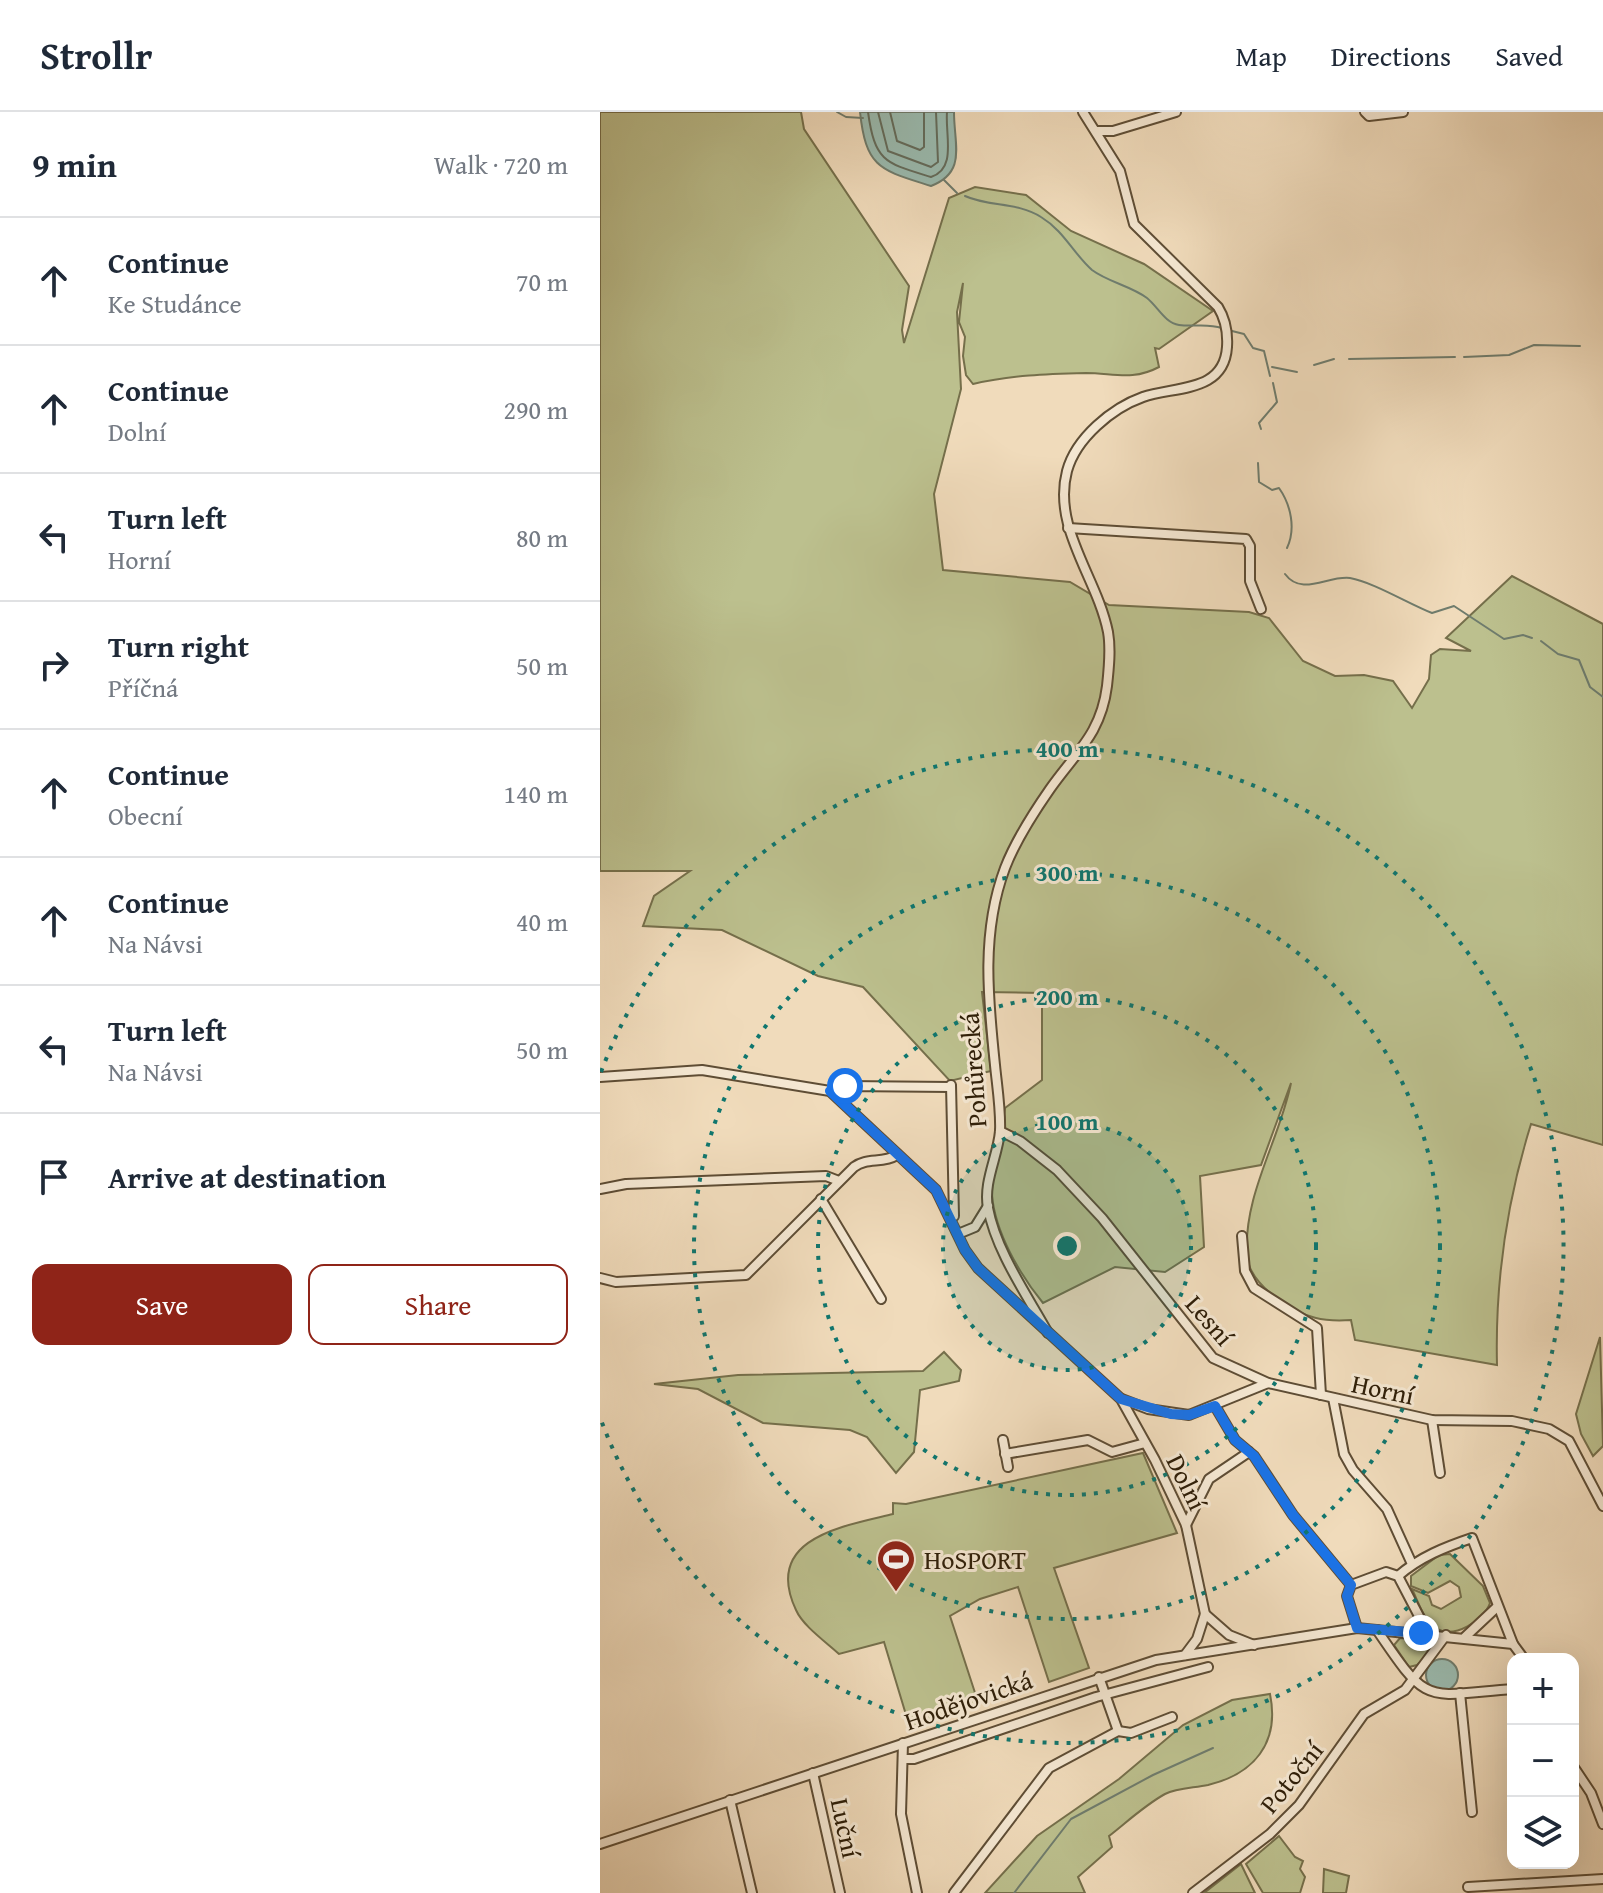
<!DOCTYPE html>
<meta charset="utf-8">
<style>
:root{--surface:#fff;--page:#f2f2f3;--text:#1f2937;--muted:#747a83;--line:#e0e1e3;--accent:#8f2418}
body{margin:0;font-family:"Gentium Book Plus",serif;background:var(--page);color:var(--text)}
.controls{position:absolute;right:24px;bottom:24px;display:grid;overflow:hidden;border-radius:16px;box-shadow:0 8px 32px #0002}
.controls button{width:72px;height:72px;display:grid;place-items:center;padding:0;border:0;border-bottom:2px solid var(--line);background:var(--surface);color:var(--text);font:40px sans-serif}
.stop{position:absolute;width:24px;height:24px;margin:-18px;border:6px solid #1a73e8;border-radius:50%;background:#fff}
.stop.end{background:#1a73e8;border-color:#fff;box-shadow:0 2px 8px #0008}
.list{margin:0;padding:0;list-style:none}
h2{display:flex;justify-content:space-between;align-items:center;height:104px;margin:0;padding:0 32px;font-size:34px}
h2 small{font-size:26px;font-weight:400;color:var(--muted)}
.list li{display:grid;grid-template-columns:52px 1fr auto;gap:24px;align-items:center;box-sizing:border-box;height:128px;padding:0 32px;border-top:2px solid var(--line)}
.list b{display:block;font-size:30px;white-space:nowrap}
.list p{margin:0;font-size:26px;white-space:nowrap;color:var(--muted)}
.list em{font-size:26px;font-style:normal;color:var(--muted)}
.actions{display:flex;gap:16px;padding:24px 32px}
.actions a{flex:1;padding:18px 0;border:2px solid var(--accent);border-radius:16px;text-align:center;font-size:28px;color:var(--accent)}
.actions .main{background:var(--accent);color:#fff}
.icon{flex:none;width:44px;height:44px;fill:none;stroke:currentColor;stroke-width:2;stroke-linecap:round;stroke-linejoin:round}
.map{position:relative;flex:none;width:1003px;height:1781px;overflow:hidden}
header{display:flex;align-items:center;gap:48px;box-sizing:border-box;height:112px;padding:0 40px;background:var(--surface);border-bottom:2px solid var(--line)}
header strong{font-size:38px}
nav{display:flex;gap:44px;margin-inline-start:auto;font-size:28px}
main{display:flex}
aside{flex:1;background:var(--surface)}
.map>svg:first-child{display:block}
.green{fill:#bcc08e;stroke:#756f4b;stroke-width:2}
.water{fill:#9abbb0;stroke:#6f7c6d;stroke-width:2}
.lines{fill:none;stroke-linecap:round;stroke-linejoin:round}
.shore{stroke:#646c5c;stroke-width:2}
.stream{stroke:#6f7c6d;stroke-width:2}
.minor-casing{stroke:#5e4d35;stroke-width:12}
.minor{stroke:#f5e8d3;stroke-width:8}
.route{stroke:#1a73e8;stroke-width:10}
.ring{fill:none;stroke:#0f766e;stroke-width:4;stroke-dasharray:4 8}
.labels{text-anchor:middle;dominant-baseline:central;stroke-width:6;stroke-linejoin:round;paint-order:stroke}
.street-label{font-size:26px;fill:#2e1e08;stroke:#f5e8d3}
.poi-label{font-size:26px;fill:#2e1e08;stroke:#f5e8d3;text-anchor:start}
.centre{fill:#0f766e;stroke:#f5e8d3;stroke-width:4}
.ring-label{font-size:24px;text-anchor:middle;font-weight:bold;fill:#0f766e;stroke:#f5e8d3;stroke-width:6;stroke-linejoin:round;paint-order:stroke}
</style>
<header>
<strong>Strollr</strong>
<nav><a>Map</a><a>Directions</a><a>Saved</a></nav>
</header>
<main>
<aside>
<h2>9 min<small>Walk · 720 m</small></h2>
<ul class="list">
<li><svg class="icon" aria-label="ahead" viewBox="0 0 24 24"><path d="M12 20V5M6 11l6-6 6 6"/></svg><div><b>Continue</b><p>Ke Studánce</p></div><em>70 m</em></li>
<li><svg class="icon" aria-label="ahead" viewBox="0 0 24 24"><path d="M12 20V5M6 11l6-6 6 6"/></svg><div><b>Continue</b><p>Dolní</p></div><em>290 m</em></li>
<li><svg class="icon" aria-label="left" viewBox="0 0 24 24"><path d="M17 20v-9H6M10 6l-5 5 5 5"/></svg><div><b>Turn left</b><p>Horní</p></div><em>80 m</em></li>
<li><svg class="icon" aria-label="right" viewBox="0 0 24 24"><path d="M7 20v-9h11M14 6l5 5-5 5"/></svg><div><b>Turn right</b><p>Příčná</p></div><em>50 m</em></li>
<li><svg class="icon" aria-label="ahead" viewBox="0 0 24 24"><path d="M12 20V5M6 11l6-6 6 6"/></svg><div><b>Continue</b><p>Obecní</p></div><em>140 m</em></li>
<li><svg class="icon" aria-label="ahead" viewBox="0 0 24 24"><path d="M12 20V5M6 11l6-6 6 6"/></svg><div><b>Continue</b><p>Na Návsi</p></div><em>40 m</em></li>
<li><svg class="icon" aria-label="left" viewBox="0 0 24 24"><path d="M17 20v-9H6M10 6l-5 5 5 5"/></svg><div><b>Turn left</b><p>Na Návsi</p></div><em>50 m</em></li>
<li><svg class="icon" aria-label="arrive" viewBox="0 0 24 24"><path d="M6 21V4h12l-3 4 3 4H6"/></svg><div><b>Arrive at destination</b></div></li>
</ul>
<div class="actions"><a class="main">Save</a><a>Share</a></div>
</aside>
<div class="map">
<svg width="1003" height="1781" viewBox="0 0 1003 1781">
<rect width="100%" height="100%" fill="#f0dbbb"/>
<filter id="stains"><feTurbulence type="fractalNoise" baseFrequency=".0025" numOctaves="4"/><feColorMatrix values="0 0 0 0 .2 0 0 0 0 .09 0 0 0 0 .02 0 0 0 .5 -.17"/></filter>
<radialGradient id="worn" r=".72"><stop offset=".6" stop-color="#630" stop-opacity="0"/><stop offset="1" stop-color="#630" stop-opacity=".3"/></radialGradient>
<g class="green">
<path d="M0,0H201L204,17L309,174L302,218L304,231L349,86L375,75L426,83L471,119L544,152L613,199L559,237L555,236L559,255C533,269 513,261 486,261C447,262 411,263 373,272L366,263L363,244L365,225L359,210L363,171L357,200L361,277L334,382L343,458L470,470L509,493L649,500L669,506L703,549L735,564L764,563L793,569L812,596L829,567L831,543L840,537L871,539L846,526L912,464L1003,512V1033L931,1012C907,1089 895,1172 897,1253L755,1228L751,1208C723,1210 706,1206 682,1190C667,1180 648,1163 647,1143C643,1083 680,1027 691,971L661,1053L600,1064L604,1135L565,1160L515,1155L443,1191C420,1163 395,1120 392,1083C390,1056 401,1023 405,996L442,968V881L382,880L391,959L350,969L263,875L218,864L122,818L43,814L54,784L90,759H0Z"/>
<polygon points="1000,1225 1003,1334 993,1344 981,1322 976,1302"/>
<polygon points="344,1240 361,1258 359,1269 320,1278 314,1340 296,1361 267,1325 250,1318 163,1311 98,1277 54,1272 138,1263 323,1259"/>
<path d="M543,1341L577,1421L454,1456L489,1556L449,1570L418,1475L380,1487L350,1504L379,1593L310,1616L284,1530L239,1542C226,1530 203,1514 196,1498C162,1426 244,1414 293,1402V1391L306,1392Z"/>
<path d="M850,1442L883,1474L890,1491C884,1508 854,1528 836,1516C824,1509 818,1489 812,1477L829,1484L832,1493L841,1497L861,1485L859,1475L850,1469L828,1481L811,1474V1464L839,1443Z"/>
<polygon points="800,1526 829,1529 831,1540 817,1553 809,1555 794,1533"/>
<path d="M670,1582C680,1631 654,1662 608,1673C594,1676 577,1676 565,1682C545,1693 527,1710 509,1724L512,1735L478,1765L485,1781H385L437,1724L519,1667L583,1613L632,1588Z"/>
<polygon points="679,1724 695,1745 703,1749 700,1757 705,1765 700,1781 663,1781 646,1752"/>
<polygon points="641,1752 655,1781 604,1781"/>
<polygon points="724,1757 749,1764 746,1781 723,1781"/>
</g>
<g class="water">
<path d="M260,0H354C354,33 367,60 331,74C281,58 266,57 260,0Z"/>
<circle cx="842" cy="1563" r="16"/>
</g>
<g class="lines">
<g class="shore">
<path d="M268,0C275,50 285,51 331,65C357,57 345,23 347,0"/>
<polyline points="278,0 288,39 331,55 338,50 336,0"/>
<polyline points="290,0 297,29 320,38 324,35 324,0"/>
</g>
<g class="stream">
<polyline points="237,0 246,5 263,6"/>
<polyline points="344,68 357,81"/>
<path d="M365,84C389,95 418,90 441,105C464,119 473,141 492,158C508,170 531,174 547,186C558,195 565,211 579,213C594,215 607,211 622,216"/>
<polyline points="628,218 644,222 653,236 664,239 670,264"/>
<polyline points="864,245 909,243 934,233 980,234"/>
<polyline points="749,247 855,245"/>
<polyline points="714,253 734,247"/>
<polyline points="672,255 697,260"/>
<polyline points="661,317 659,311 677,290 673,271"/>
<path d="M658,351L659,370L672,378L679,376C691,393 696,417 687,436"/>
<path d="M685,462C702,485 728,463 750,466C773,470 809,492 832,501L854,494L904,527L923,523L932,526"/>
<polyline points="941,529 958,542 979,548 990,575 1003,585"/>
<polyline points="414,1781 471,1707 553,1663 613,1636"/>
</g>
<defs>
<g id="minor">
<polyline points="765,0 769,4 803,0"/>
<polyline points="496,19 513,19 576,0"/>
<polyline points="468,416 646,427 650,434 650,469 661,497"/>
<polyline points="0,965 102,958 230,979 336,1078 365,1138 378,1156 521,1287 555,1348 586,1413 605,1502 597,1527 585,1543"/>
<polyline points="351,973 354,1104"/>
<polyline points="230,979 245,974 351,975"/>
<polyline points="400,1019 420,1029 457,1058 502,1106 613,1246 668,1271"/>
<polyline points="0,1077 26,1072 226,1064 239,1069"/>
<polyline points="221,1087 281,1187"/>
<polyline points="358,1122 375,1115 388,1094"/>
<polyline points="642,1124 645,1159 654,1176 717,1216 721,1283"/>
<path d="M0,1166L16,1170L146,1163L254,1055C267,1045 282,1052 297,1043"/>
<path d="M448,1221C427,1183 396,1139 388,1096C383,1070 398,1044 400,1019C401,998 397,974 395,953C388,886 381,820 405,756C415,730 434,700 450,677C476,640 501,622 507,574C509,556 511,537 508,520C497,465 452,416 467,359C476,326 512,296 543,285C575,274 624,281 627,235C628,220 626,208 618,195L534,112L520,59L483,0"/>
<polyline points="733,1286 744,1342 753,1358 787,1397 812,1452"/>
<polyline points="522,1287 548,1297 589,1303 668,1271 832,1308 912,1309 949,1317 969,1329 1003,1394"/>
<polyline points="615,1294 635,1328 654,1344 693,1403 751,1473"/>
<polyline points="832,1308 840,1361"/>
<polyline points="403,1328 408,1355"/>
<polyline points="405,1342 488,1328 512,1340 545,1331"/>
<polyline points="586,1413 609,1367 649,1340"/>
<path d="M798,1464C820,1445 845,1435 872,1426L913,1532"/>
<polyline points="605,1502 629,1523 654,1533"/>
<polyline points="757,1516 747,1484 751,1473 786,1460 798,1464 821,1508 821,1521"/>
<path d="M777,1518C829,1595 824,1584 913,1577"/>
<polyline points="865,1525 897,1495"/>
<polyline points="499,1565 518,1619"/>
<polyline points="860,1581 872,1700"/>
<polyline points="303,1631 301,1702 317,1781"/>
<polyline points="305,1647 314,1647 496,1585 608,1555"/>
<polyline points="973,1654 991,1681 1003,1712"/>
<polyline points="213,1661 240,1781"/>
<polyline points="130,1688 152,1781"/>
<polyline points="0,1732 556,1548 757,1516 913,1532 924,1547"/>
<polyline points="868,1775 1003,1767"/>
<polyline points="354,1781 449,1656 518,1619 531,1621 572,1605"/>
<polyline points="593,1781 670,1722 699,1693 764,1602 805,1578 846,1523"/>
</g>
</defs>
<use href="#minor" class="minor-casing"/>
<use href="#minor" class="minor"/>
</g>
<g class="lines">
<polyline class="route" points="245,974 230,979 336,1078 365,1138 378,1156 521,1287 571,1302 589,1303 615,1294 635,1328 654,1344 693,1403 751,1473 747,1484 757,1516 821,1521"/>
</g>
<circle cx="467" cy="1134" r="124" fill="#0f766e" fill-opacity=".12"/>
<g class="ring">
<circle cx="467" cy="1134" r="124"/>
<circle cx="467" cy="1134" r="249"/>
<circle cx="467" cy="1134" r="373"/>
<path d="M1 960A497 497 0 1 1 1 1308"/>
</g>
<defs>
<symbol id="stadium-pin" viewBox="-11 -11 22 30"><path d="M0 17L-7.5 6A9.5 9.5 0 1 1 7.5 6Z" fill="#8f2418" stroke="#f5e8d3"/><path d="M0-5a6.5 5 0 1 0 0 10a6.5 5 0 1 0 0-10ZM-3.5-1.8h7v3.6h-7Z" fill="#fff"/></symbol>
</defs>
<g fill-rule="evenodd">
<use href="#stadium-pin" x="274" y="1425" width="44" height="60"/>
</g>
<g class="labels">
<g class="street-label">
<text transform="translate(373 958) rotate(-94)">Pohůrecká</text>
<text transform="translate(610 1208) rotate(49)">Lesní</text>
<text transform="translate(783 1277) rotate(12)">Horní</text>
<text transform="translate(587 1370) rotate(64)">Dolní</text>
<text transform="translate(368 1588) rotate(-19)">Hodějovická</text>
<text transform="translate(691 1665) rotate(-51)">Potoční</text>
<text transform="translate(246 1716) rotate(78)">Luční</text>
</g>
<g class="poi-label">
<text x="324" y="1447">HoSPORT</text>
</g>
</g>
<circle cx="467" cy="1134" r="12" class="centre"/>
<g class="ring-label">
<text x="467" y="645">400 m</text>
<text x="467" y="769">300 m</text>
<text x="467" y="893">200 m</text>
<text x="467" y="1018">100 m</text>
</g>
<rect width="100%" height="100%" filter="url(#stains)"/>
<rect width="100%" height="100%" fill="url(#worn)"/>
</svg>
<div class="controls">
<button>+</button>
<button>−</button>
<button><svg class="icon" aria-label="layers" viewBox="0 0 24 24"><path d="M12 4l9 5-9 5-9-5zM3 14l9 5 9-5"/></svg></button>
</div>
<div class="stop" style="left:245px;top:974px"></div>
<div class="stop end" style="left:821px;top:1521px"></div>
</div>
</main>
